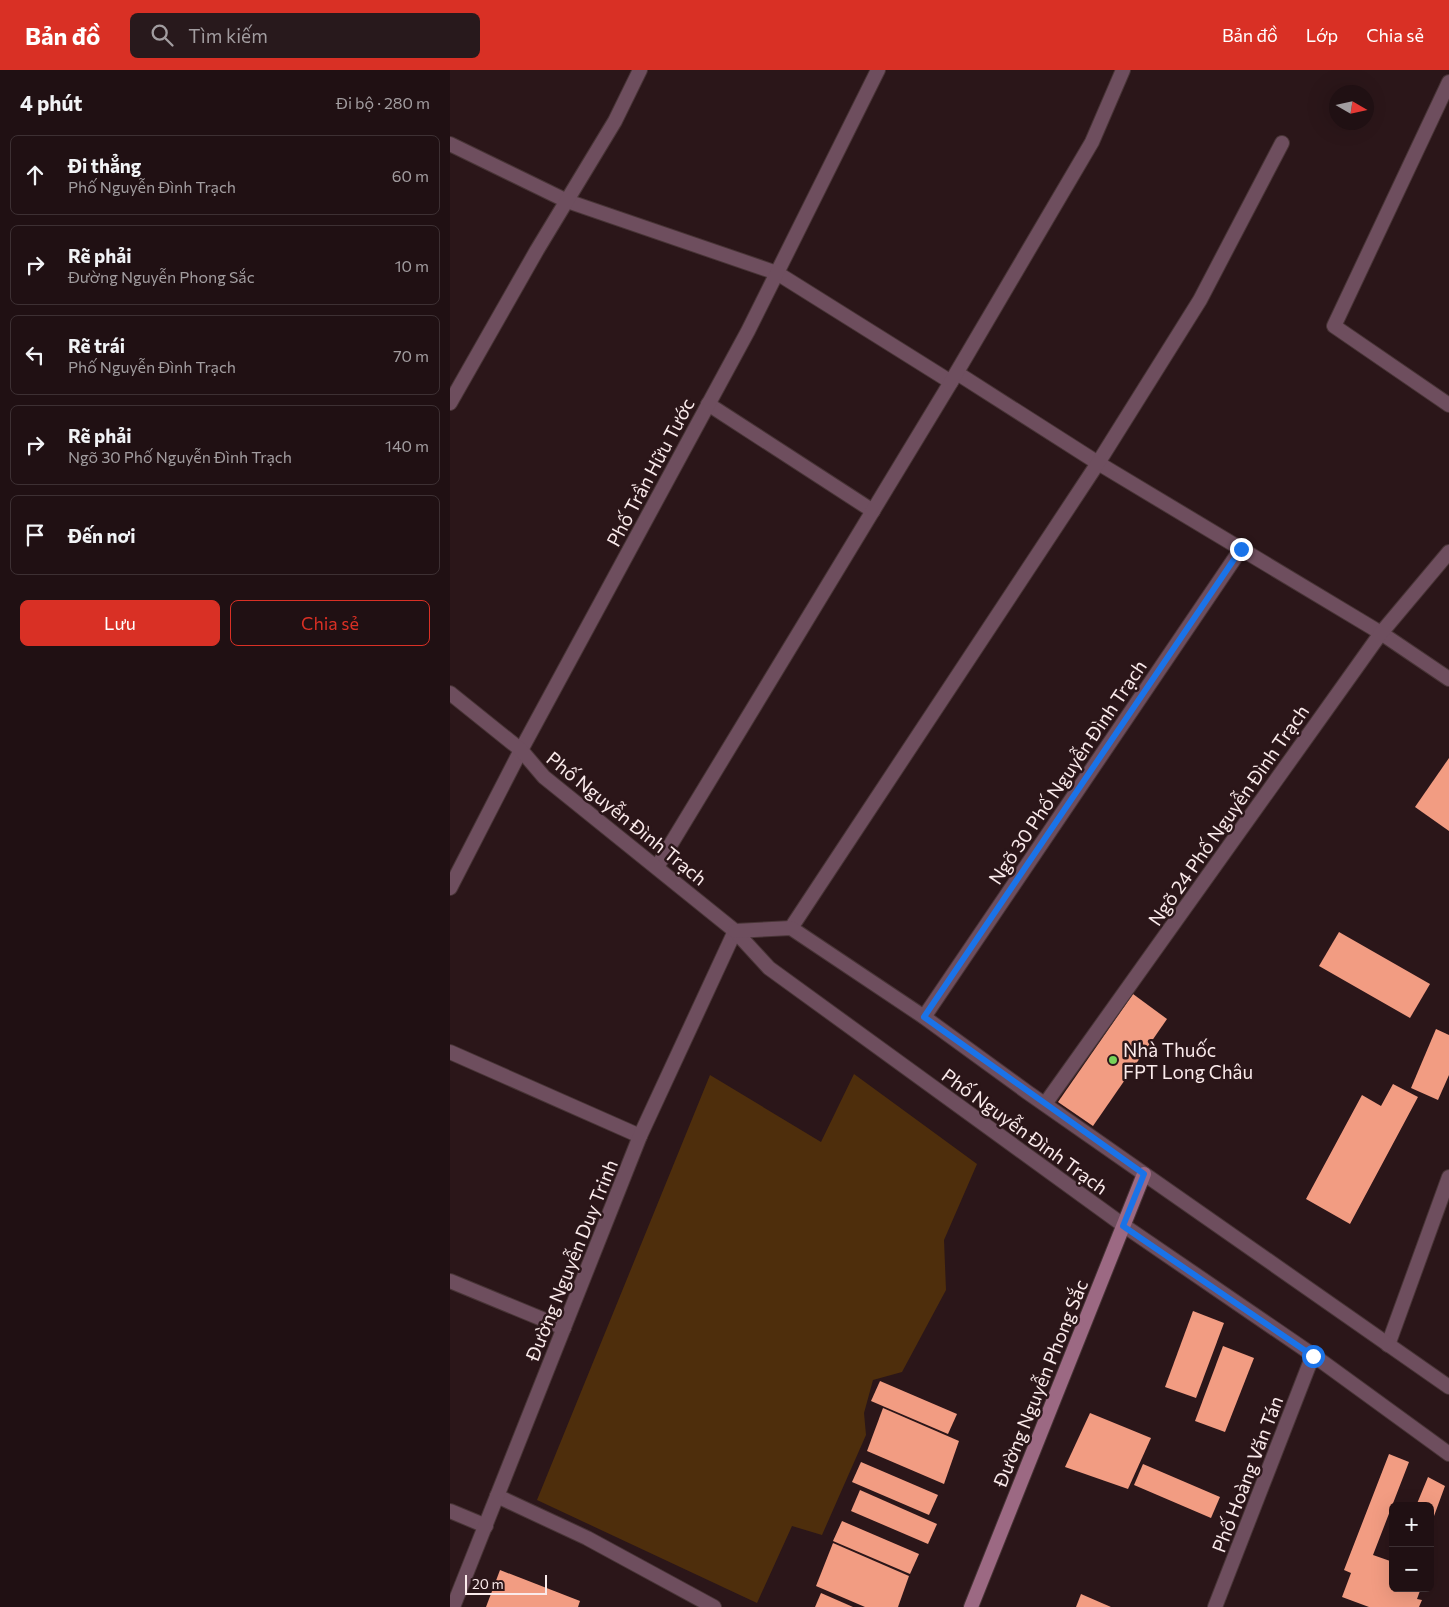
<!DOCTYPE html>
<html lang="vi">
<meta charset="utf-8">
<style>
:root{--surface:#201013;--page:#28191c;--text:#f1f3f6;--muted:#a29da0;--line:#3d3033;--accent:#d93025}
body{margin:0;font-family:Commissioner,sans-serif;background:var(--page);color:var(--text)}
.controls{position:absolute;right:15px;bottom:15px;display:grid;overflow:hidden;border-radius:8px;box-shadow:0 5px 20px #0002}
.controls button{width:45px;height:45px;display:grid;place-items:center;padding:0;border:0;border-bottom:1px solid var(--line);background:var(--surface);color:var(--text);font:25px sans-serif}
.compass{position:absolute;left:879px;top:15px;width:45px;height:45px;border-radius:50%;background:var(--surface);box-shadow:0 5px 20px #0002;rotate:99deg}
.scale{position:absolute;left:15px;bottom:12px;width:82px;box-sizing:border-box;padding-left:5px;border:2px solid #faeaeb;border-top:0;font-size:14px;line-height:18px;white-space:nowrap;color:#faeaeb;-webkit-text-stroke:4px #2b1619;paint-order:stroke}
.stop{position:absolute;width:15px;height:15px;margin:-11px;border:4px solid #1a73e8;border-radius:50%;background:#fff}
.stop.end{background:#1a73e8;border-color:#fff;box-shadow:0 1px 5px #0008}
.list{margin:0;padding:0;list-style:none}
h2{display:flex;justify-content:space-between;align-items:center;height:65px;margin:0;padding:0 20px;font-size:21px}
h2 small{font-size:16px;font-weight:400;color:var(--muted)}
.list li{display:grid;grid-template-columns:32px 1fr auto;gap:15px;align-items:center;box-sizing:border-box;height:80px;margin:0 10px 10px;padding:0 10px;border:1px solid var(--line);border-radius:8px}
.list b{display:block;font-size:19px;white-space:nowrap}
.list p{margin:0;font-size:16px;white-space:nowrap;color:var(--muted)}
.list em{font-size:16px;font-style:normal;color:var(--muted)}
.actions{display:flex;gap:10px;padding:15px 20px}
.actions a{flex:1;padding:11px 0;border:1px solid var(--accent);border-radius:8px;text-align:center;font-size:18px;color:var(--accent)}
.actions .main{background:var(--accent);color:#fff}
.icon{flex:none;width:28px;height:28px;fill:none;stroke:currentColor;stroke-width:2;stroke-linecap:round;stroke-linejoin:round}
.map{position:relative;flex:none;width:999px;height:1537px;overflow:hidden}
header{display:flex;align-items:center;gap:30px;box-sizing:border-box;height:70px;padding:0 25px;background:var(--accent);color:#fff}
header strong{font-size:24px}
nav{display:flex;gap:28px;margin-inline-start:auto;font-size:18px}
.search{width:350px;height:45px;background:var(--page);display:flex;align-items:center;gap:12px;box-sizing:border-box;padding:0 18px;border-radius:8px;color:var(--muted);font-size:19px}
main{display:flex}
aside{flex:1;background:var(--surface)}
.map>svg:first-child{display:block}
.green{fill:#4e2e0c}
.building{fill:#f29c82}
.lines{fill:none;stroke-linecap:round;stroke-linejoin:round}
.minor-casing{stroke:#483436;stroke-width:16}
.tertiary-casing{stroke:#483436;stroke-width:16}
.secondary-casing{stroke:#483436;stroke-width:16}
.minor{stroke:#6e4e5e;stroke-width:14}
.tertiary{stroke:#6e4e5e;stroke-width:14}
.secondary{stroke:#9c6983;stroke-width:14}
.route{stroke:#1a73e8;stroke-width:6}
.poi-dot{fill:#77d259;stroke:#2b1619;stroke-width:2}
.labels{text-anchor:middle;dominant-baseline:central;stroke-width:5;stroke-linejoin:round;paint-order:stroke}
.street-label{font-size:19px;fill:#faeaeb;stroke:#2b1619}
.poi-label{font-size:19px;fill:#faeaeb;stroke:#2b1619;text-anchor:start}
</style>
<header>
<strong>Bản đồ</strong>
<div class="search"><svg class="icon" aria-label="search" viewBox="0 0 24 24"><circle cx="10" cy="10" r="6"/><path d="M15 15l6 6"/></svg>Tìm kiếm</div>
<nav><a>Bản đồ</a><a>Lớp</a><a>Chia sẻ</a></nav>
</header>
<main>
<aside>
<h2>4 phút<small>Đi bộ · 280 m</small></h2>
<ul class="list">
<li><svg class="icon" aria-label="ahead" viewBox="0 0 24 24"><path d="M12 20V5M6 11l6-6 6 6"/></svg><div><b>Đi thẳng</b><p>Phố Nguyễn Đình Trạch</p></div><em>60 m</em></li>
<li><svg class="icon" aria-label="right" viewBox="0 0 24 24"><path d="M7 20v-9h11M14 6l5 5-5 5"/></svg><div><b>Rẽ phải</b><p>Đường Nguyễn Phong Sắc</p></div><em>10 m</em></li>
<li><svg class="icon" aria-label="left" viewBox="0 0 24 24"><path d="M17 20v-9H6M10 6l-5 5 5 5"/></svg><div><b>Rẽ trái</b><p>Phố Nguyễn Đình Trạch</p></div><em>70 m</em></li>
<li><svg class="icon" aria-label="right" viewBox="0 0 24 24"><path d="M7 20v-9h11M14 6l5 5-5 5"/></svg><div><b>Rẽ phải</b><p>Ngõ 30 Phố Nguyễn Đình Trạch</p></div><em>140 m</em></li>
<li><svg class="icon" aria-label="arrive" viewBox="0 0 24 24"><path d="M6 21V4h12l-3 4 3 4H6"/></svg><div><b>Đến nơi</b></div></li>
</ul>
<div class="actions"><a class="main">Lưu</a><a>Chia sẻ</a></div>
</aside>
<div class="map">
<svg width="999" height="1537" viewBox="0 0 999 1537">
<rect width="100%" height="100%" fill="#2b1619"/>
<polygon class="green" points="404,1004 527,1094 494,1170 496,1220 452,1302 423,1310 414,1343 416,1365 372,1465 342,1456 307,1533 87,1430 260,1005 371,1072"/>
<g class="building">
<polygon points="999,688 999,761 965,737"/>
<polygon points="889,862 980,914 960,948 869,896"/>
<polygon points="683,924 717,949 643,1056 608,1032"/>
<polygon points="986,959 999,965 999,1005 988,1030 961,1018"/>
<polygon points="943,1014 968,1027 900,1154 856,1129 912,1025 931,1036"/>
<polygon points="743,1241 774,1253 746,1328 715,1317"/>
<polygon points="773,1276 804,1288 775,1362 745,1351"/>
<polygon points="430,1311 507,1344 498,1364 421,1331"/>
<polygon points="433,1338 509,1371 494,1414 417,1381"/>
<polygon points="640,1343 701,1368 678,1419 615,1397"/>
<polygon points="939,1384 959,1392 923,1485 943,1492 943,1518 971,1518 967,1529 972,1530 969,1537 919,1537 892,1527 901,1503 894,1500"/>
<polygon points="411,1392 488,1425 479,1445 402,1412"/>
<polygon points="693,1394 770,1427 761,1448 684,1415"/>
<polygon points="978,1407 995,1416 980,1457 980,1436 966,1436"/>
<polygon points="410,1420 487,1454 478,1474 401,1441"/>
<polygon points="392,1451 469,1484 460,1504 383,1471"/>
<polygon points="383,1473 459,1506 448,1537 415,1537 366,1516"/>
<polygon points="50,1500 130,1531 128,1537 36,1537"/>
<polygon points="371,1523 403,1537 365,1537"/>
<polygon points="631,1524 661,1537 626,1537"/>
</g>
<g class="lines">
<defs>
<g id="minor">
<polyline points="999,12 884,256 999,335"/>
<polyline points="0,74 117,131 327,203 501,312"/>
<polyline points="507,303 648,393 931,563 999,609"/>
<polyline points="0,333 87,180 165,51 190,0"/>
<polyline points="258,334 423,441"/>
<polyline points="207,797 501,312 642,72 673,0"/>
<polyline points="0,818 71,680 298,261 428,0"/>
<polyline points="341,858 648,393 750,230 832,73"/>
<polyline points="474,947 791,479"/>
<polyline points="0,982 190,1066"/>
<polyline points="595,1034 931,563 999,482"/>
<polyline points="0,1211 114,1258"/>
<polyline points="938,1275 999,1107"/>
<polyline points="47,1426 137,1468 264,1537"/>
<polyline points="0,1441 36,1456"/>
<polyline points="3,1537 190,1066 285,861"/>
<polyline points="765,1537 863,1285"/>
</g>
<g id="tertiary">
<polyline points="0,623 71,680 94,707 285,861 319,898 673,1155 863,1285 999,1384"/>
<polyline points="285,861 341,858 474,947 577,1022 999,1317"/>
</g>
<polyline id="secondary" points="521,1537 694,1104"/>
</defs>
<use href="#minor" class="minor-casing"/>
<use href="#tertiary" class="tertiary-casing"/>
<use href="#secondary" class="secondary-casing"/>
<use href="#minor" class="minor"/>
<use href="#tertiary" class="tertiary"/>
<use href="#secondary" class="secondary"/>
</g>
<g class="lines">
<polyline class="route" points="791,479 474,947 694,1104 673,1156 863,1286"/>
</g>
<circle class="poi-dot" cx="663" cy="990" r="5"/>
<g class="labels">
<g class="street-label">
<text transform="translate(200 402) rotate(-62)">Phố Trần Hữu Tước</text>
<text transform="translate(617 702) rotate(-56)">Ngõ 30 Phố Nguyễn Đình Trạch</text>
<text transform="translate(778 745) rotate(-55)">Ngõ 24 Phố Nguyễn Đình Trạch</text>
<text transform="translate(177 748) rotate(39)">Phố Nguyễn Đình Trạch</text>
<text transform="translate(575 1061) rotate(36)">Phố Nguyễn Đình Trạch</text>
<text transform="translate(121 1190) rotate(-68)">Đường Nguyễn Duy Trinh</text>
<text transform="translate(590 1313) rotate(-68)">Đường Nguyễn Phong Sắc</text>
<text transform="translate(797 1404) rotate(-69)">Phố Hoàng Văn Tán</text>
</g>
<g class="poi-label">
<text x="673" y="979">Nhà Thuốc<tspan x="673" dy="22">FPT Long Châu</tspan></text>
</g>
</g>
</svg>
<div class="controls">
<button>+</button>
<button>−</button>
</div>
<svg class="compass" viewBox="-18 -18 36 36"><path d="M0-13l5 13h-10z" fill="#e53935"/><path d="M0 13l5-13h-10z" fill="#a29da0"/></svg>
<div class="scale">20 m</div>
<div class="stop" style="left:863px;top:1286px"></div>
<div class="stop end" style="left:791px;top:479px"></div>
</div>
</main>
